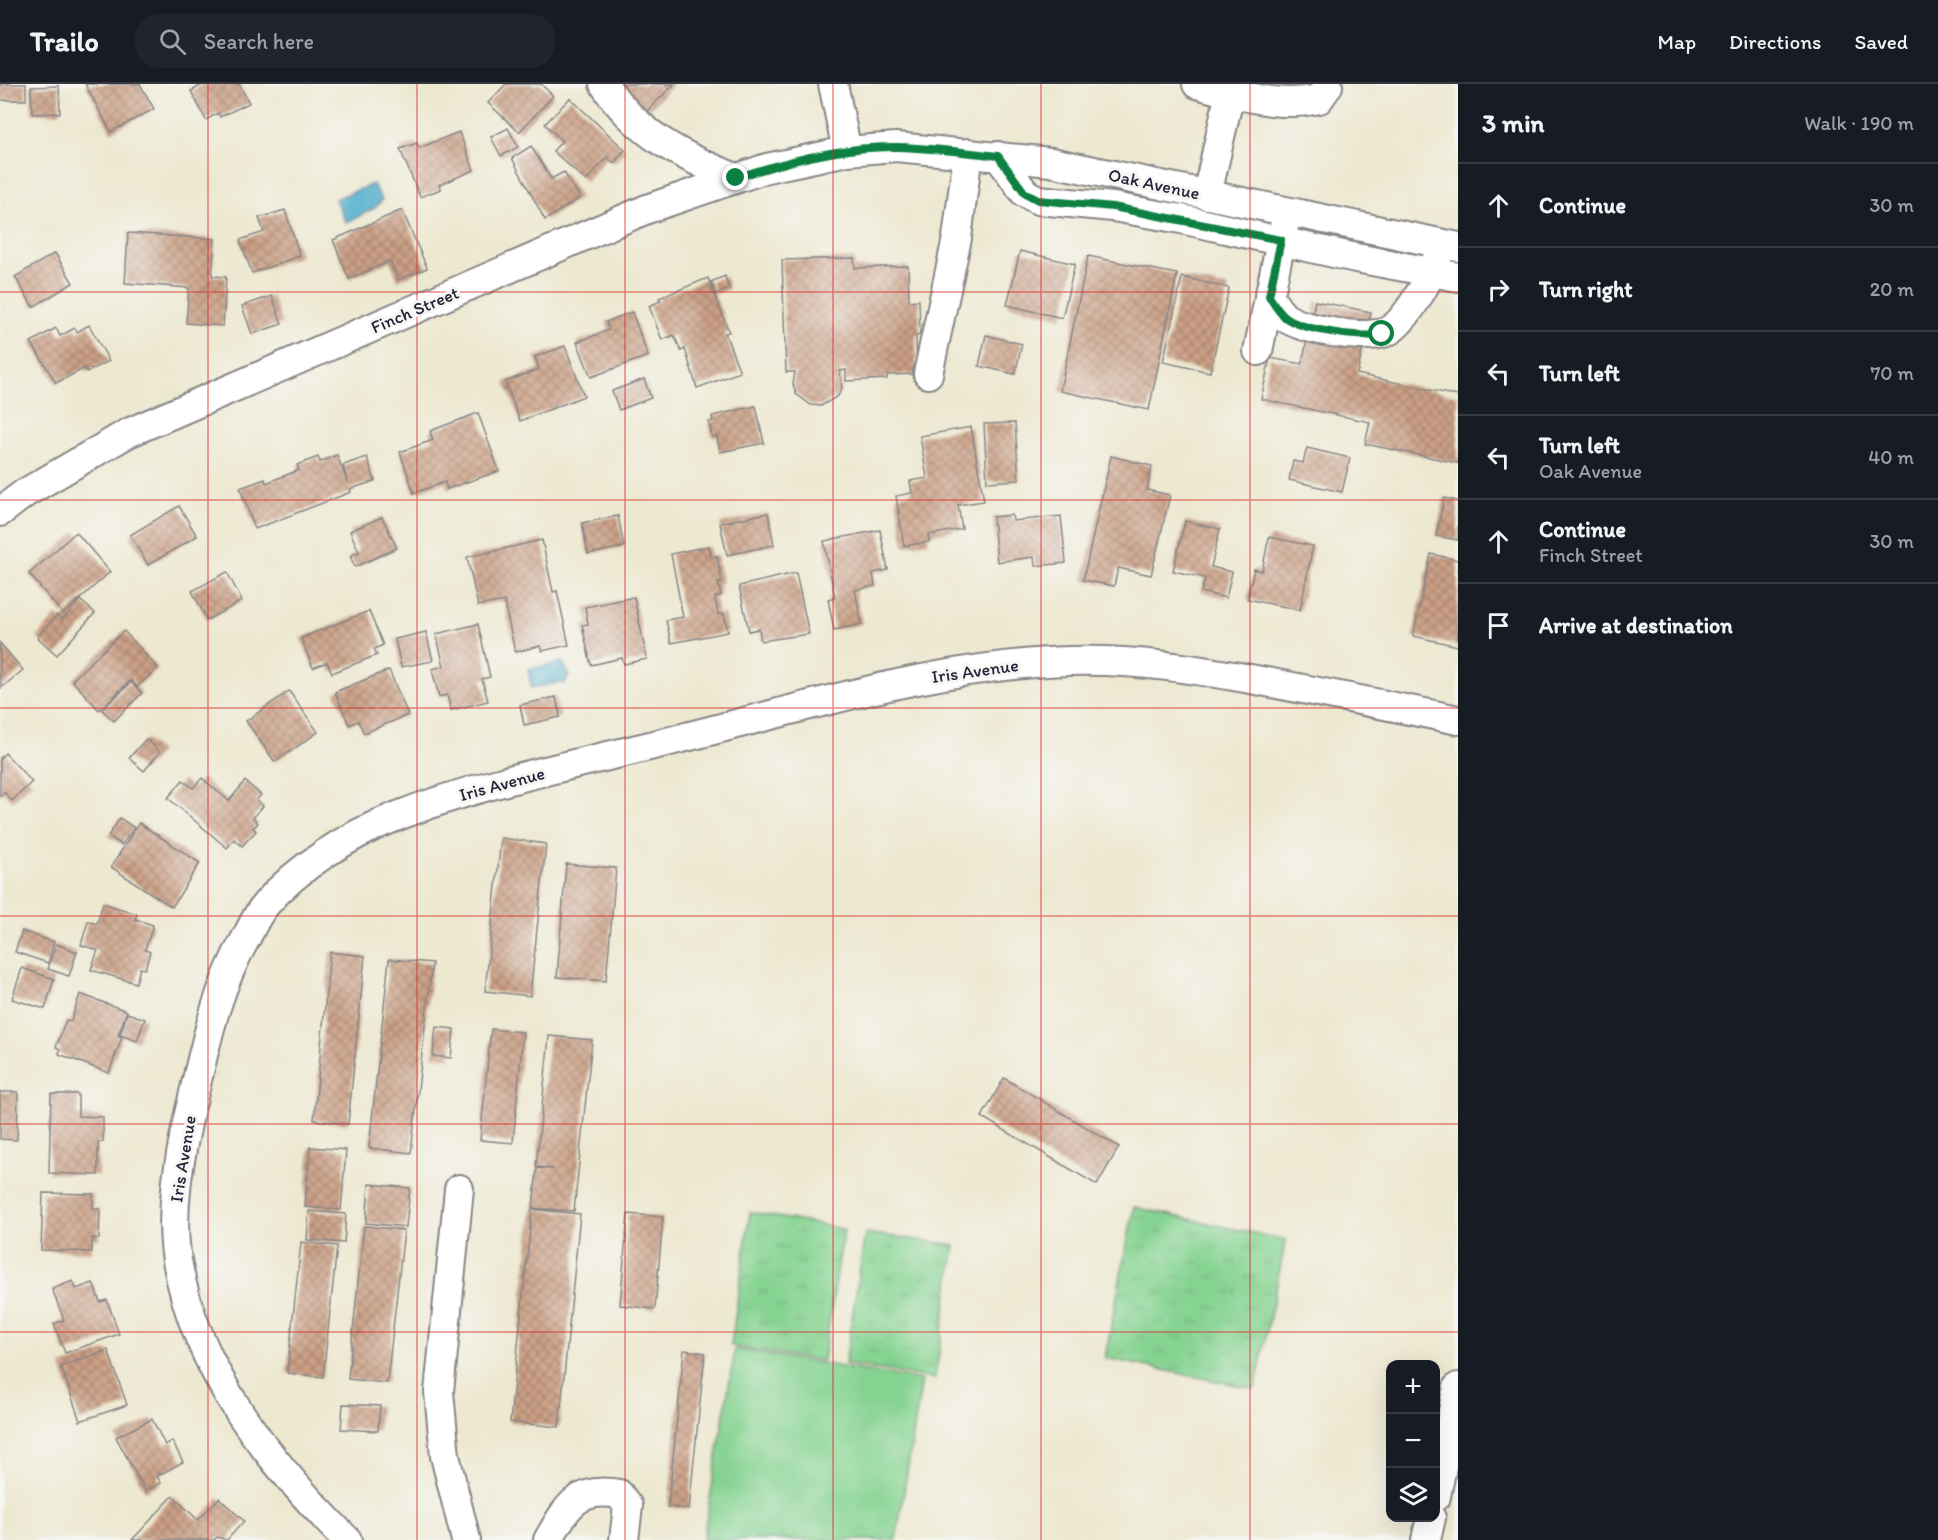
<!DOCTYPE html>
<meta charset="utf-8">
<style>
:root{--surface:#171b24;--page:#20242c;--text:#f1f3f6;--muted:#9ea1a6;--line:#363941}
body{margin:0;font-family:Itim,sans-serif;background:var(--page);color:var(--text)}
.controls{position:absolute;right:18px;bottom:18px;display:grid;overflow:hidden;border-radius:12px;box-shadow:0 6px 24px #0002}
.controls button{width:54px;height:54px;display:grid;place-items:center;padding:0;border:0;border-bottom:2px solid var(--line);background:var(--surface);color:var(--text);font:30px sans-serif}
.stop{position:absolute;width:18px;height:18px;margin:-14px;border:4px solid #0b8043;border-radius:50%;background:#fff}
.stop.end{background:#0b8043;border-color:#fff;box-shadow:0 2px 6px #0008}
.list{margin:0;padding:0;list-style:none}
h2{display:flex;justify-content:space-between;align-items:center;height:78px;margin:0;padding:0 24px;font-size:26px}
h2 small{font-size:20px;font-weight:400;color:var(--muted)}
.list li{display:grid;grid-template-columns:39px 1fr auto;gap:18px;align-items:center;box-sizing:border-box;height:84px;padding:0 24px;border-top:2px solid var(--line)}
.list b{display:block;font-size:22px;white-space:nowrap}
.list p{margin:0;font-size:20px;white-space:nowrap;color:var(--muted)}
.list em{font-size:20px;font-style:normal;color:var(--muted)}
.icon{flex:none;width:33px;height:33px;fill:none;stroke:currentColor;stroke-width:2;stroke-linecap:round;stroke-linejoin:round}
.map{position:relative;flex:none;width:1458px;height:1456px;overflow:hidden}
header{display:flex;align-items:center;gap:36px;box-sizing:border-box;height:84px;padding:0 30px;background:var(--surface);border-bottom:2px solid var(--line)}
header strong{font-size:28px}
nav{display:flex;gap:33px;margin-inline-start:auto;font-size:21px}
.search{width:420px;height:54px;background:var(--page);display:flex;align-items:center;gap:15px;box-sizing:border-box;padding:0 21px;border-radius:24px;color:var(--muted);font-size:22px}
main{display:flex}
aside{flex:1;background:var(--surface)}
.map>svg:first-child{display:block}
.park{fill:url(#park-tufts);stroke:#547a66;stroke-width:1.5}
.pitch{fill:#85d391;stroke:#547a66;stroke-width:1.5}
.water{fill:#4caccb;stroke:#376783;stroke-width:1.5}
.building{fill:url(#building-cross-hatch)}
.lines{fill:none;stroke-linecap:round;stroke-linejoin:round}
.minor-casing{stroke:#888586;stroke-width:32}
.minor{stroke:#fff;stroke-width:28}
.route{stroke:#0b8043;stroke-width:8}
.grid{fill:none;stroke:#d62828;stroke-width:1.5;stroke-opacity:0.55}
.labels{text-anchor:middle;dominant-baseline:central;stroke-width:6;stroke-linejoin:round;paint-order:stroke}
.street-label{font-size:18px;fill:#22223b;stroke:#f6f6f2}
</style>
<header>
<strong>Trailo</strong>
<div class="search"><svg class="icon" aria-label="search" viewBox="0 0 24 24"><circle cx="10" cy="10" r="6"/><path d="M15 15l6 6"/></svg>Search here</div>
<nav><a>Map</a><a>Directions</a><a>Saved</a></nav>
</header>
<main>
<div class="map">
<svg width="1458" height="1456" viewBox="0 0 1458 1456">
<defs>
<pattern id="park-tufts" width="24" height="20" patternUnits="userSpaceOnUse" patternTransform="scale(1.5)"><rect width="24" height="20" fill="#85d391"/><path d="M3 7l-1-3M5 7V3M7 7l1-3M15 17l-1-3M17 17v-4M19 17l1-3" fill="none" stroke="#73b57e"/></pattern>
<pattern id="building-cross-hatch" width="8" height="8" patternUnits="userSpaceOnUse" patternTransform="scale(1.5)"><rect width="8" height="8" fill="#cca085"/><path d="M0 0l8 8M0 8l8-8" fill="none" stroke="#a5826e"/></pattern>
</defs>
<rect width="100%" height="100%" fill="#f6f6f2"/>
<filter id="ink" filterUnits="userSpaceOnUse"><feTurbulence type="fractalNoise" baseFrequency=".0167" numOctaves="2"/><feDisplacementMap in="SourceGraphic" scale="12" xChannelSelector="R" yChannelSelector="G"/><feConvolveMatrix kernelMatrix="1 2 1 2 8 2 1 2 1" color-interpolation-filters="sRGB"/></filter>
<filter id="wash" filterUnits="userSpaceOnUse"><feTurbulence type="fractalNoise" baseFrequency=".008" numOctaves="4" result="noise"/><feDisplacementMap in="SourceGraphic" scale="24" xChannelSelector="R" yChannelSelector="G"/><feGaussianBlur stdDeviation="1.35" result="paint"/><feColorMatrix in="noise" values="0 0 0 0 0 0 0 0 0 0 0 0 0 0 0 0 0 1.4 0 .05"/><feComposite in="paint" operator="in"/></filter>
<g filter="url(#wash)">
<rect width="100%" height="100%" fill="#ede8d0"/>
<g class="park">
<polygon points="1134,1123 1286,1156 1255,1305 1105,1274"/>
<polygon points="750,1128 844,1145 823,1277 731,1262"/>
<polygon points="865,1149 955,1161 935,1295 845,1280"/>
</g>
<polygon class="pitch" points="735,1265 922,1296 896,1456 703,1456"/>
<g class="water">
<polygon points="373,100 382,116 375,124 346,139 335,115"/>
<polygon points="563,578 569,592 564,600 559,599 531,604 528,585"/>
</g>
<g id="blocks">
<g class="building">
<rect x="0" y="0" width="26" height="16"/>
<polygon points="85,0 140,0 154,25 111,48"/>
<polygon points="204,0 239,0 249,19 220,33 218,29 206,36 191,7"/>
<polygon points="506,0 541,0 553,12 519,48 488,19"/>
<polygon points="621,0 674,0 639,35"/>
<polygon points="59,2 60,29 32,30 31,3"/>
<polygon points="570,14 625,66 614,79 607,73 586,97 553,67 562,57 545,40"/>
<polygon points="508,44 518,63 501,72 491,53"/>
<polygon points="459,48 474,86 439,101 441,105 420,113 400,65 417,59 419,64"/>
<polygon points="531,62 551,95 564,88 580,114 545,136 512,74"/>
<polygon points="285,126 300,172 252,189 240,156 264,148 259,134"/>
<polygon points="402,126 427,184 398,196 390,177 349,195 333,156"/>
<polygon points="128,149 215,155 212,192 226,193 223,242 186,239 189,204 125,199"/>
<polygon points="1020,167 1075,180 1062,234 1007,221"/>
<polygon points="55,169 73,199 33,223 15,193"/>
<polygon points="1088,172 1177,190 1149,326 1060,307"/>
<polygon points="854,174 855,184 908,182 909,217 919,216 920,251 916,252 917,290 887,291 887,295 846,297 846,286 840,287 842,304 838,312 821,322 811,321 796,310 793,300 795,288 786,288 782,176"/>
<polygon points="725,192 729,205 716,210 711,198"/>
<polygon points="1182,193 1229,204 1210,288 1163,278"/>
<polygon points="708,194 729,248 725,249 740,288 697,304 685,265 681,267 674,251 662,256 649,222 661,217 659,214"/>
<polygon points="272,212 282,240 252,250 242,222"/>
<polygon points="1315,217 1371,228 1357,290 1458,312 1458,379 1365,360 1370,338 1261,315 1270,274 1302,280"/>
<polygon points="632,228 648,272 591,293 577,258 609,246 606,238"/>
<polygon points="89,241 109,277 87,288 85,284 56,299 31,258 56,244 60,252 75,244 77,248"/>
<polygon points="986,251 1022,260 1015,290 979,282"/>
<polygon points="565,262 584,312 520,337 505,298 539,285 535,273"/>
<polygon points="644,295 651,314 619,326 612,307"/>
<polygon points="756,322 764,359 720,368 717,352 712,353 709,338 713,337 712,332"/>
<polygon points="478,329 499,387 447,405 445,398 414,409 400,368 433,356 430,347"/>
<polygon points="1015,339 1019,396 987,398 984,340"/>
<polygon points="971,343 984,417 958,421 962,445 928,451 929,458 904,462 896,412 912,409 910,397 927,394 920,352"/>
<polygon points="1307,364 1350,374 1342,408 1289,396 1293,377 1303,379"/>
<polygon points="337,371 348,400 343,381 367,373 375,397 350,405 351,408 255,445 240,404 265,395 266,399 299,386 297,381 318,373 320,378"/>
<polygon points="1111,372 1152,382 1147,406 1170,411 1151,491 1118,484 1114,502 1083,496"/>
<polygon points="1444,414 1458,417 1458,456 1436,452"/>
<polygon points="179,422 197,452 148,481 130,451"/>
<polygon points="768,429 774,461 727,471 720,439"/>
<polygon points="1012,431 1013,437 1061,432 1066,479 1035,482 1034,473 997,478 993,433"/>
<polygon points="618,432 624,463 588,470 582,439"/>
<polygon points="382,433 397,464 355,483 350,472 359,468 350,447"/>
<polygon points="1185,437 1220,445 1211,483 1232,488 1226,514 1201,508 1205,494 1173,487"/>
<polygon points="880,446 888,486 873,489 875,502 855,506 862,540 834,546 828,515 835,513 824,457"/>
<polygon points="76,448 110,488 63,530 29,490"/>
<polygon points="1269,453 1313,462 1300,526 1247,515 1254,485 1262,487"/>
<polygon points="542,456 553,508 557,507 569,561 542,567 540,562 515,568 504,517 478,522 467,473"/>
<polygon points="709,462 711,473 717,472 722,499 718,499 721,512 715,513 718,530 724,530 728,548 671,559 666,536 683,533 671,470"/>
<polygon points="1431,470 1458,476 1458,562 1413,552"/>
<polygon points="227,488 242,517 207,536 192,507"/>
<polygon points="796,489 809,550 761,557 759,545 749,547 739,502"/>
<polygon points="634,513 647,575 624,580 622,574 591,581 582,541 588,540 585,523"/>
<polygon points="80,516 95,529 57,571 37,553 57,531 62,536"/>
<polygon points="369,527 383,561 374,565 377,571 332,589 327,578 313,584 301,554"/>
<polygon points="478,540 490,593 482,595 488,617 451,626 447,611 439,613 432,585 444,582 436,550"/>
<polygon points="124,547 158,584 137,603 131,596 99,626 72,596"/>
<polygon points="426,548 433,577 401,583 395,555"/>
<polygon points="0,559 23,586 0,605"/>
<polygon points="389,586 408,631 364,649 358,637 349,641 335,608"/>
<polygon points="131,598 142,609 114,637 102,626"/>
<polygon points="289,607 318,648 275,678 246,637"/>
<polygon points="556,613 560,633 524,641 520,621"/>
<polygon points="146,655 160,668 144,687 129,674"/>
<polygon points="5,669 32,698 12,717 4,708 0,712 0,674"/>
<polygon points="202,694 229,717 245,697 261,711 256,716 263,722 253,734 258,739 253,744 256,747 242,762 234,755 227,764 168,714 183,696 193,704"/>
<polygon points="120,734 134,744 122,761 108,752"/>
<polygon points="139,739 200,779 172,823 111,783"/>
<polygon points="501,754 546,760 530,912 485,907"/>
<polygon points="566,780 616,784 606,897 557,893"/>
<polygon points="103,819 137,830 135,835 153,841 145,866 150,868 145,885 140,884 136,899 91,886 98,866 81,861 88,837 97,840"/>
<polygon points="22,847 54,858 48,879 15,868"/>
<polygon points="56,860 77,868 69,892 48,885"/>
<polygon points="330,868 365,872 348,1040 314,1036"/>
<polygon points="389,875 432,879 411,1069 369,1064"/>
<polygon points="22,884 54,895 45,925 12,915"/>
<polygon points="80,910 127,927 118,951 122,953 109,989 59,970 60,965 56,963 66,936 71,937"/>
<polygon points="127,929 145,935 137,957 120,951"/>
<polygon points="436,943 454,945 451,974 433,972"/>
<polygon points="491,945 523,948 513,1059 480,1056"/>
<polygon points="549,952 592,956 574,1127 533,1124 537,1084 554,1085 536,1083"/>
<polygon points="1004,994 1119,1063 1097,1101 982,1033"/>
<polygon points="0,1008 18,1008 17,1056 0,1055"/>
<polygon points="51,1010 78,1010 78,1032 103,1033 103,1058 98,1058 98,1091 49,1089"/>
<polygon points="310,1063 346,1066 341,1126 305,1123"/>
<polygon points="369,1100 410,1104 406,1143 366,1139"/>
<polygon points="43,1109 93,1110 93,1125 100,1125 99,1155 92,1154 92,1168 41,1166"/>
<polygon points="532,1125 580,1130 559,1343 510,1338"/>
<polygon points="309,1127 346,1130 344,1159 307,1156"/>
<polygon points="628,1130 663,1133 655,1225 620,1221"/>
<polygon points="364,1142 404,1146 387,1299 348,1295"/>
<polygon points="301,1158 337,1162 323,1293 287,1289"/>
<polygon points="73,1197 76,1205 93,1199 100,1218 107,1216 119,1250 65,1269 54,1240 64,1236 52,1205"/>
<polygon points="108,1266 127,1321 80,1337 61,1282"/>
<polygon points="684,1266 705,1269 689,1425 668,1423"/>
<polygon points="343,1320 380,1322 378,1347 341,1345"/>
<polygon points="152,1335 165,1361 172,1357 183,1378 157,1392 161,1399 145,1407 116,1353"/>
<polygon points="173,1412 198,1436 219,1414 244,1437 227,1456 217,1453 214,1456 132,1456"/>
</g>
</g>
</g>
<g filter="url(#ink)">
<use href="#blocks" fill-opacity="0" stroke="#888586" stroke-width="1.5"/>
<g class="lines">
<defs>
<g id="minor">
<path d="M604,0C636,50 683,73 736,94"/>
<polyline points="833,0 847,67"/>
<polyline points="1197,0 1230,9 1207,111"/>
<path d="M1230,9C1260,16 1288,22 1319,15L1328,2"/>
<polyline points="998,72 1025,109 1038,116 1113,123 1181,135 1356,174 1458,193"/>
<path d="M1269,212C1274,220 1278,228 1286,234C1304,246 1369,257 1388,247C1406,238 1433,190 1438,171"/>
<polyline points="1258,267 1285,138"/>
<polyline points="928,290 957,154 968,69"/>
<polyline points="0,428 25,409 128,349 647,125 767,84 847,67 896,63 1051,78 1458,163"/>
<polyline points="459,1105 439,1308 445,1372 466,1456"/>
<polyline points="1436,1412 1458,1303"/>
<path d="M347,1456C269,1378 196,1288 177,1176C169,1128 179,1077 189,1030C204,969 214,909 246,854C252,843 257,830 266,820C298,783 349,751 395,733C485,697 584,679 678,655C807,623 937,581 1071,577C1133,575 1195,585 1256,596C1324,609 1391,622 1458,636"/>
<path d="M548,1456C567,1423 577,1402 619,1410L628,1422L624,1456"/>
<polyline points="1426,1456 1431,1434"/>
</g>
</defs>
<use href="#minor" class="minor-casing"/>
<use href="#minor" class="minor"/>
</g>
</g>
<g class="lines" filter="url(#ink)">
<path class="route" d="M736,94C786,77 844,62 897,63C931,64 965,68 998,72L1025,109L1038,116L1113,123L1281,156L1269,212C1274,220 1278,228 1286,234C1303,246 1362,255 1382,250"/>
</g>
<path class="grid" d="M208,0V1456M417,0V1456M625,0V1456M833,0V1456M1041,0V1456M1250,0V1456M0,208H1458M0,416H1458M0,624H1458M0,832H1458M0,1040H1458M0,1248H1458"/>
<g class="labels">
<g class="street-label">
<text transform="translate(1154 100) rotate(12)">Oak Avenue</text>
<text transform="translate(415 226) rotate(-23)">Finch Street</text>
<text transform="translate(975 587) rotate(-8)">Iris Avenue</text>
<text transform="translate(502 700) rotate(-15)">Iris Avenue</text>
<text transform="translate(183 1075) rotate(-81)">Iris Avenue</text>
</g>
</g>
</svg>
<div class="controls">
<button>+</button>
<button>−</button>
<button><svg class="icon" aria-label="layers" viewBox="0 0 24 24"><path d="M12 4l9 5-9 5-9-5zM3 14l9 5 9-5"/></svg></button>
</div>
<div class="stop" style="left:1382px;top:250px"></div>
<div class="stop end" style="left:736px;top:94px"></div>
</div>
<aside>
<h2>3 min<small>Walk · 190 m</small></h2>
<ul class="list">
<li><svg class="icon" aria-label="ahead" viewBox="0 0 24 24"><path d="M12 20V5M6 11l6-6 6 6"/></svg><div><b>Continue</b></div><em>30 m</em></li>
<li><svg class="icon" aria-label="right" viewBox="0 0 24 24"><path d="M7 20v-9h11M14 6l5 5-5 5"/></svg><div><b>Turn right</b></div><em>20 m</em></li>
<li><svg class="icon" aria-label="left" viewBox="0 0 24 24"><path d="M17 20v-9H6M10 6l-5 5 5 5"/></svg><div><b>Turn left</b></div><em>70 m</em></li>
<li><svg class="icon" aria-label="left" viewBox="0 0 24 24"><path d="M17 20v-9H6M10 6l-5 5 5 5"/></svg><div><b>Turn left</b><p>Oak Avenue</p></div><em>40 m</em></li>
<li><svg class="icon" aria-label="ahead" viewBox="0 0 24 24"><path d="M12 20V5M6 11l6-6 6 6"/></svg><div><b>Continue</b><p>Finch Street</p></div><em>30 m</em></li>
<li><svg class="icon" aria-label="arrive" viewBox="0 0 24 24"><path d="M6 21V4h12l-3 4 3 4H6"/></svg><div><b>Arrive at destination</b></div></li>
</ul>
</aside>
</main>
